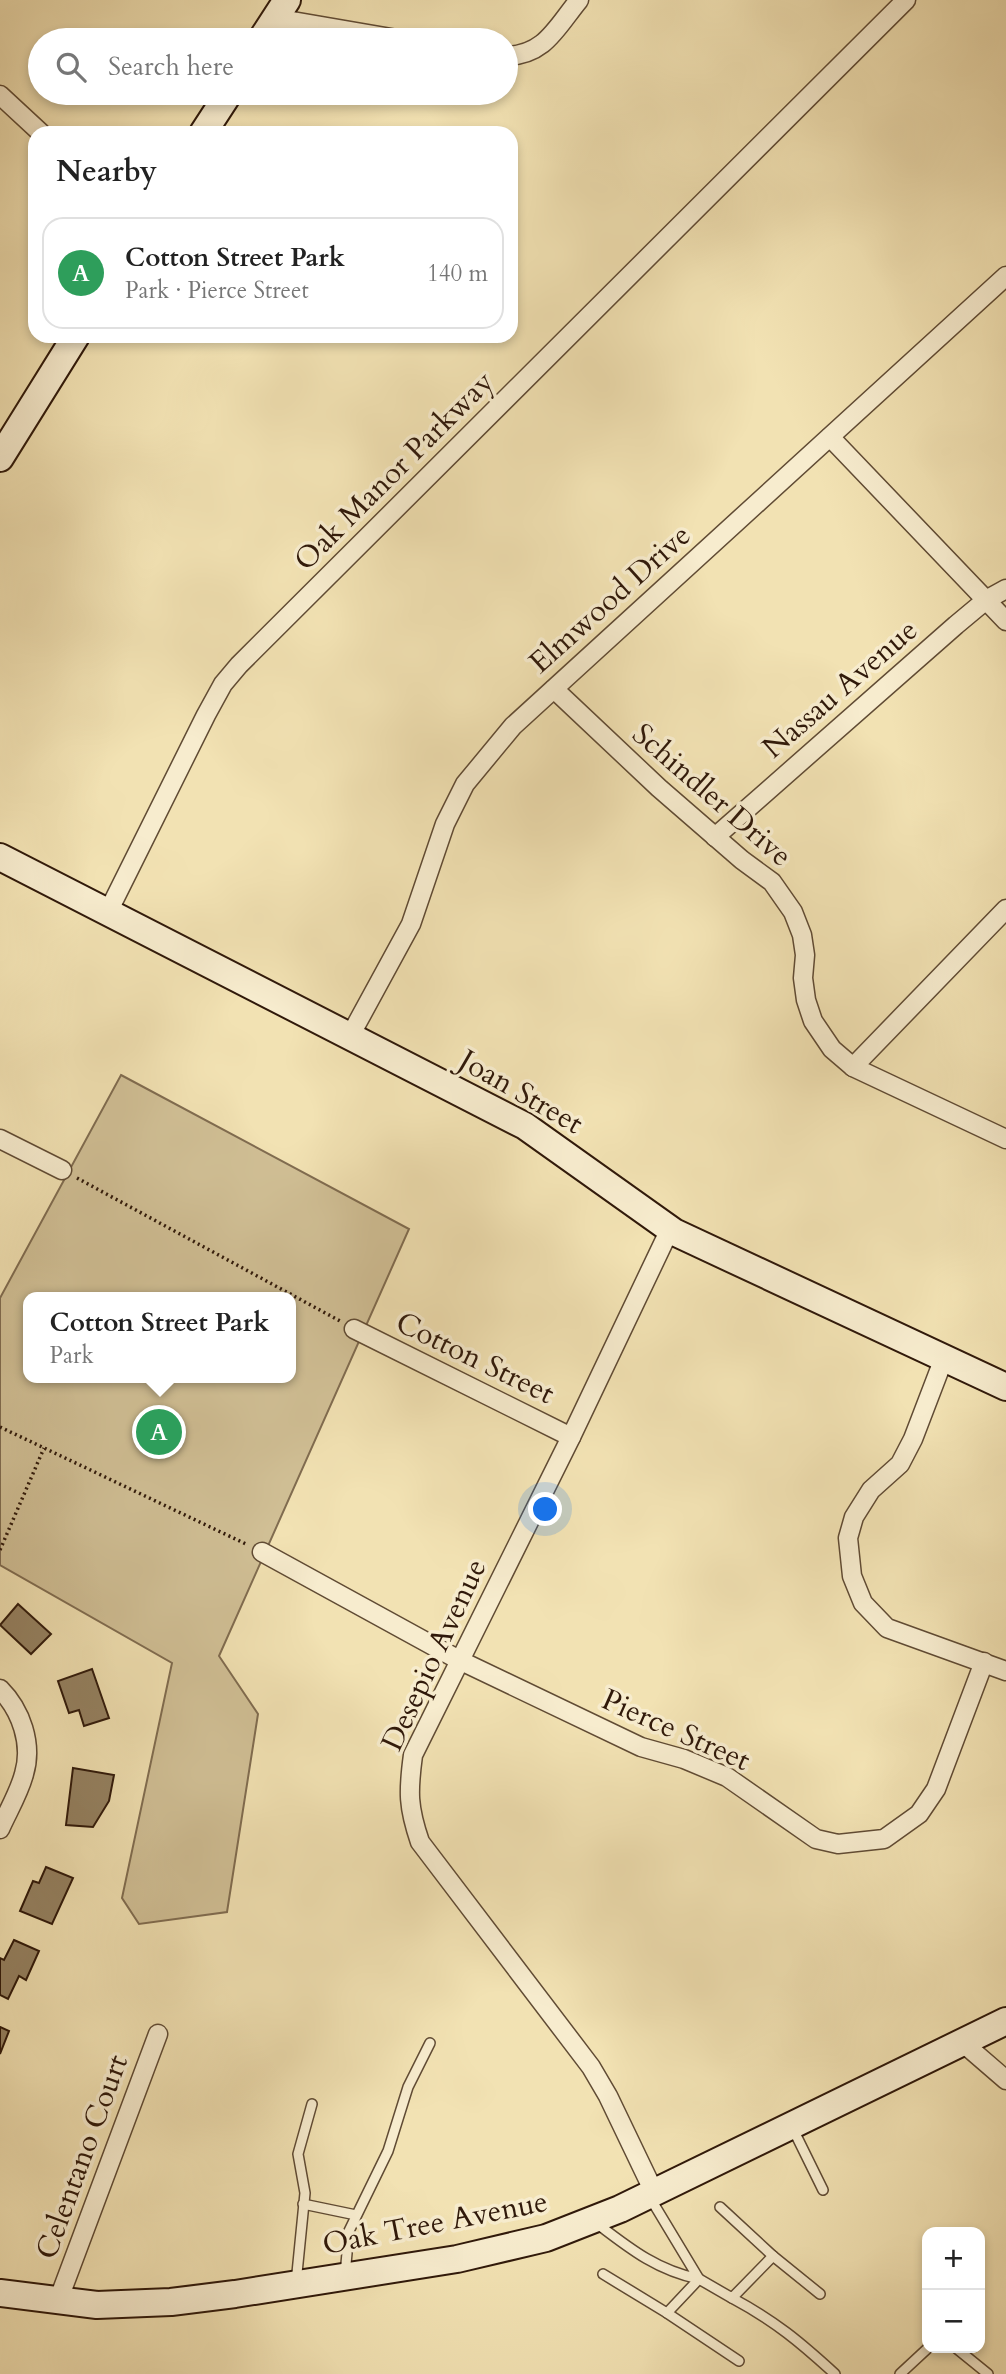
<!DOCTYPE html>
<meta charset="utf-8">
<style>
:root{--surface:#fff;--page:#f2f2f2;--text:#222;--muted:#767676;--line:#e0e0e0;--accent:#db2777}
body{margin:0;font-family:Cardo,serif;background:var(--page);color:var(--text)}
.controls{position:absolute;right:21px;bottom:21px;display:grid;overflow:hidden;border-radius:14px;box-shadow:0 4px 10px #0003}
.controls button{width:63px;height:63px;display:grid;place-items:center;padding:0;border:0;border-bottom:2px solid var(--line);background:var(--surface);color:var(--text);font:35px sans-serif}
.you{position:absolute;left:546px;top:1510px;width:24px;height:24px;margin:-18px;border:5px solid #fff;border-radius:50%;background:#1a73e8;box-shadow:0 0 0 10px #1a73e833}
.badge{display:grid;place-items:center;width:46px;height:46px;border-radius:50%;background:var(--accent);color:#fff;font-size:23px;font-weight:700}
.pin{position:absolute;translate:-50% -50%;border:4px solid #fff;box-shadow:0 2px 7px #0006}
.popup{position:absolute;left:23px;top:1292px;width:273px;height:91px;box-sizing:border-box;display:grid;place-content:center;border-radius:14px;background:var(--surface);filter:drop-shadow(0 2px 5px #0005);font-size:23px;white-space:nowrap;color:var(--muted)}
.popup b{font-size:26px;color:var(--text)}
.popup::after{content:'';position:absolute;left:50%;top:100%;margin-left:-14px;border:14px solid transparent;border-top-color:var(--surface)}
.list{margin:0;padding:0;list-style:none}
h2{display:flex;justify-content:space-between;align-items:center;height:91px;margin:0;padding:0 28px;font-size:30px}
h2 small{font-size:23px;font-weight:400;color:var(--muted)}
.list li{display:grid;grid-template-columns:46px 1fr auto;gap:21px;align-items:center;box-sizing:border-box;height:112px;margin:0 14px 14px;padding:0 14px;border:2px solid var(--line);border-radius:21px}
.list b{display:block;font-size:26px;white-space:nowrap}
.list p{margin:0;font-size:23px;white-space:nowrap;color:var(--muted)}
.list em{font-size:23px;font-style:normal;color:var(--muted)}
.icon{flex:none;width:38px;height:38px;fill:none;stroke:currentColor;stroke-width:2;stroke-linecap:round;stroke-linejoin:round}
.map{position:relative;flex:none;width:1006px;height:2374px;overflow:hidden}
.search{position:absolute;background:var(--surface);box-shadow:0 4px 10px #0003;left:28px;top:28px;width:490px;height:77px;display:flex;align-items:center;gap:18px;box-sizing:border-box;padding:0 24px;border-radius:38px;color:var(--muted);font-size:26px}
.panel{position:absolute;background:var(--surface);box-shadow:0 4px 10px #0003;left:28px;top:126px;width:490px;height:217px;border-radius:21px}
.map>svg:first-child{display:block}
.green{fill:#d1c096;stroke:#806c50;stroke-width:2;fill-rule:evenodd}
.building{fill:#958262;stroke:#30190a;stroke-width:2}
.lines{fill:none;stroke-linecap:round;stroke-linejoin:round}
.lane-casing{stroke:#604b34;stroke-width:12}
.street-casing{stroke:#604b34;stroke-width:21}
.secondary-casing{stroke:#30190a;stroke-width:30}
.path{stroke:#30190a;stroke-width:3.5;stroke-dasharray:2 3.5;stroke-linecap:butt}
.lane{stroke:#f7ecce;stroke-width:9}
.street{stroke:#f7ecce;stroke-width:18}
.secondary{stroke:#f7ecce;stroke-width:26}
.labels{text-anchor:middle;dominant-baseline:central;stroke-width:7;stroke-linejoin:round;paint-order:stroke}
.street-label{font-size:30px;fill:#30190a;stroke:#f7ecce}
</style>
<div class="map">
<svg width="1006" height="2374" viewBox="0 0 1006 2374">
<rect width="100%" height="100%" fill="#f2e2b3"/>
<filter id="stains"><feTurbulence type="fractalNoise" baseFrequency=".00286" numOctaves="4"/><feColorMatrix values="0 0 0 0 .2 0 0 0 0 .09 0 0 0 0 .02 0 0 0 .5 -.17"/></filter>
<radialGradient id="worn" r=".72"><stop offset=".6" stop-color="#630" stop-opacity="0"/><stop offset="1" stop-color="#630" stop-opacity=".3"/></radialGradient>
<path class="green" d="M121,1075L409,1229L219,1656L258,1714L227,1912L139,1924L122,1898L172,1663L0,1565V1298ZM28,1297H290V1378H28Z"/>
<g class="building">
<polygon points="18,1604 51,1634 31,1654 0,1625"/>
<polygon points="92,1669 109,1718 84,1726 79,1710 69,1713 58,1681"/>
<polygon points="73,1768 114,1775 109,1801 93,1827 66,1825"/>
<polygon points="46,1867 73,1878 52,1924 20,1911 33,1881 39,1883"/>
<polygon points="14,1940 39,1951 26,1980 19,1976 8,1999 0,1995 0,1958 4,1960"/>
<polygon points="0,2027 9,2031 0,2054"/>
</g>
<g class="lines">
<defs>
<g id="lane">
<polyline points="792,2127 823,2190"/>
<polyline points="303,2204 356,2215"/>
<polyline points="720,2207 773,2256"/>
<path d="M595,2222C629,2248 656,2270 699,2279L649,2196"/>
<polyline points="603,2274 667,2313 699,2279 732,2298 773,2256 820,2294"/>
<polyline points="345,2275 349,2231 388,2151 408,2087 430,2043"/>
<polyline points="296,2283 305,2193 298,2154 312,2104"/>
<path d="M732,2298C775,2321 800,2342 835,2374"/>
<polyline points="667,2313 739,2361"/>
<polyline points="956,2348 988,2374"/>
<polyline points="900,2374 928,2348"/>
</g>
<g id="street">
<polyline points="275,18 403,40"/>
<path d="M506,56C545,55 556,28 579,0"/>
<polyline points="0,95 41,133"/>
<polyline points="830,437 1006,621"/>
<polyline points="554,689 659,788 742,860 772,882 793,912 802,935 805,955 803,978 806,1000 813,1021 832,1049 853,1067 1006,1139"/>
<polyline points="715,837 956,625 986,600 1006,589"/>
<polyline points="108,912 206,715 223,684 239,665 906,0"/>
<polyline points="350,1036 411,924 445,824 465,784 513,726 1006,276"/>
<polyline points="853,1067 1006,909"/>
<polyline points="0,1139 62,1170"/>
<polyline points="354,1329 571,1437"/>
<polyline points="944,1358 913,1439 900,1464 871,1490 854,1517 848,1538 852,1576 863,1603 887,1628 1006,1671"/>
<polyline points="262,1552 459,1660 641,1747 684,1759 727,1777 816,1839 838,1844 884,1839 919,1814 936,1789 984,1662"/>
<path d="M0,1689C21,1710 33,1744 24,1774C19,1793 8,1811 0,1829"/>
<polyline points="962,2042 1006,2080"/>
<path d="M654,2192L608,2096L591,2067L420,1842C408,1807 408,1792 413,1755L571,1437L670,1229"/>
<polyline points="58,2301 158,2034"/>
</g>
<g id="secondary">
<polyline points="261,40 287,0"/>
<polyline points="203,133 229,93"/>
<polyline points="0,458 76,336"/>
<polyline points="0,857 525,1126 674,1232 1006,1387"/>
<polyline points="0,2293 97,2305 171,2302 235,2294 457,2259 546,2238 620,2209 1006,2021"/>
</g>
</defs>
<use href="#lane" class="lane-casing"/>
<use href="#street" class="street-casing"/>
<use href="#secondary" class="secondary-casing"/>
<g class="path">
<polyline points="77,1178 340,1321"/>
<polyline points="0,1427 248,1545"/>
<polyline points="0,1550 44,1448"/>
</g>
<use href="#lane" class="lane"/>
<use href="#street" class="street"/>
<use href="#secondary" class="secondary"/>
</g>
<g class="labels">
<g class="street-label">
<text transform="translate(394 471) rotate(-45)">Oak Manor Parkway</text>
<text transform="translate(610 599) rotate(-42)">Elmwood Drive</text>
<text transform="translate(840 689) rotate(-41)">Nassau Avenue</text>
<text transform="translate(712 795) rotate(41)">Schindler Drive</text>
<text transform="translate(521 1092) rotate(30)">Joan Street</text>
<text transform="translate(475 1358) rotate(26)">Cotton Street</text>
<text transform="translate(434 1655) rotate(-65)">Desepio Avenue</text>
<text transform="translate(676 1730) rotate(24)">Pierce Street</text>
<text transform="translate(82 2157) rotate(-70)">Celentano Court</text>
<text transform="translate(435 2223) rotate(-11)">Oak Tree Avenue</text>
</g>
</g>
<rect width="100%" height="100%" filter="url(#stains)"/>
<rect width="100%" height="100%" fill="url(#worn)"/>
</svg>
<div class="controls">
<button>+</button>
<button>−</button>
</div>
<div class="you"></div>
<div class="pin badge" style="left:159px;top:1432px;background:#2e9e5b">A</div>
<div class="popup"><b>Cotton Street Park</b>Park</div>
<div class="search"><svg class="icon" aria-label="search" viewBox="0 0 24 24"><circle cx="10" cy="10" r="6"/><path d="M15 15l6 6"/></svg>Search here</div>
<section class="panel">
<h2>Nearby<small></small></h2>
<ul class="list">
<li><span class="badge" style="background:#2e9e5b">A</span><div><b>Cotton Street Park</b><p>Park · Pierce Street</p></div><em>140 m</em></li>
</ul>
</section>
</div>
